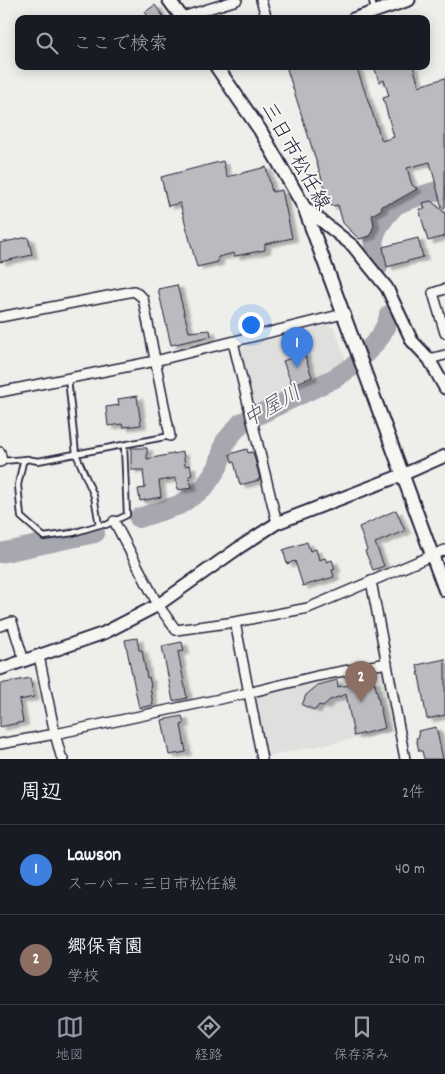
<!DOCTYPE html>
<html lang="ja">
<meta charset="utf-8">
<style>
:root{--surface:#171b24;--page:#242831;--text:#f1f3f6;--muted:#9ea1a6;--line:#363941;--accent:#9495a2}
body{margin:0;font-family:Dekko,"Klee One",sans-serif;background:var(--page);color:var(--text)}
.you{position:absolute;left:250px;top:324px;width:18px;height:18px;margin:-12px;border:4px solid #fff;border-radius:50%;background:#1a73e8;box-shadow:0 0 0 8px #1a73e833}
.badge{display:grid;place-items:center;width:32px;height:32px;border-radius:50%;background:var(--accent);color:#fff;font-size:16px;font-weight:700}
.pin{position:absolute;translate:-50% -41px;filter:drop-shadow(0 1px 2px #0008)}
.pin::after{content:'';position:absolute;top:26px;width:18px;height:15px;background:inherit;clip-path:polygon(0 0,100% 0,50% 100%)}
.list{margin:0;padding:0;list-style:none}
h2{display:flex;justify-content:space-between;align-items:center;height:65px;margin:0;padding:0 20px;font-size:21px}
h2 small{font-size:16px;font-weight:400;color:var(--muted)}
.list li{display:grid;grid-template-columns:32px 1fr auto;gap:15px;align-items:center;box-sizing:border-box;height:90px;padding:0 20px;border-top:1px solid var(--line)}
.list b{display:block;font-size:19px;white-space:nowrap}
.list p{margin:0;font-size:16px;white-space:nowrap;color:var(--muted)}
.list em{font-size:16px;font-style:normal;color:var(--muted)}
.icon{flex:none;width:28px;height:28px;fill:none;stroke:currentColor;stroke-width:2;stroke-linecap:round;stroke-linejoin:round}
.map{position:relative;flex:none;width:445px;height:759px;overflow:hidden}
.search{position:absolute;background:var(--surface);box-shadow:0 2px 12px #0003;left:15px;right:15px;top:15px;height:55px;display:flex;align-items:center;gap:12px;box-sizing:border-box;padding:0 18px;border-radius:10px;color:var(--muted);font-size:19px}
.sheet{height:245px;background:var(--surface)}
nav{display:flex;justify-content:space-around;align-items:center;box-sizing:border-box;height:70px;border-top:1px solid var(--line);background:var(--surface);font-size:14px;color:var(--muted)}
nav a{display:grid;justify-items:center;gap:2px}
nav .on{color:var(--accent)}
.map>svg:first-child{display:block}
.built{fill:#dfdfde}
.lines{fill:none;stroke-linecap:round;stroke-linejoin:round}
.river{stroke:#a7a7af;stroke-width:20}
.building{fill:#bbbbbf;stroke:#22223b;filter:url(#shadow)}
.service-casing{stroke:#22223b;stroke-width:8}
.minor-casing{stroke:#22223b;stroke-width:12}
.tertiary-casing{stroke:#22223b;stroke-width:15}
.secondary-casing{stroke:#22223b;stroke-width:16}
.service{stroke:#f6f6f2;stroke-width:4.5}
.minor{stroke:#f6f6f2;stroke-width:9}
.tertiary{stroke:#f6f6f2;stroke-width:11}
.secondary{stroke:#f6f6f2;stroke-width:12}
.labels{text-anchor:middle;dominant-baseline:central;stroke-width:4;stroke-linejoin:round;paint-order:stroke}
.street-label{font-size:20px;fill:#22223b;stroke:#f6f6f2}
.water-label{font-size:21px;font-style:italic;fill:#575769;stroke:#f6f6f2}
</style>
<div class="map">
<svg width="445" height="759" viewBox="0 0 445 759">
<defs>
<filter id="shadow"><feDropShadow dx="5.5" dy="3" stdDeviation="1" flood-color="#0004"/></filter>
</defs>
<rect width="100%" height="100%" fill="#eeeeeb"/>
<filter id="ink" filterUnits="userSpaceOnUse"><feTurbulence type="fractalNoise" baseFrequency=".02" numOctaves="2"/><feDisplacementMap in="SourceGraphic" scale="10" xChannelSelector="R" yChannelSelector="G"/><feConvolveMatrix kernelMatrix="1 2 1 2 8 2 1 2 1" color-interpolation-filters="sRGB"/></filter>
<g filter="url(#ink)">
<g class="built">
<polygon points="329,325 335,329 347,364 255,408 241,353 244,346"/>
<polygon points="377,669 384,673 395,731 268,756 256,700 260,694"/>
</g>
<g class="lines">
<g class="river">
<path d="M378,267C372,244 370,236 386,216C390,211 394,205 400,203C414,197 430,193 445,189"/>
<polyline points="139,518 179,505 204,488 218,467 225,442 241,423 335,378 356,364 380,337 388,321 389,315"/>
<polyline points="0,553 95,533"/>
</g>
</g>
<g class="building">
<polygon points="155,5 165,19 150,19 145,12"/>
<polygon points="286,66 356,66 382,141 394,137 383,98 389,96 384,80 379,82 375,69 383,66 413,66 419,86 445,78 445,207 442,208 430,162 407,168 412,185 417,189 394,202 381,206 382,209 372,215 374,225 370,236 359,239 343,223 338,205 331,206 323,196 327,195"/>
<polygon points="223,161 227,177 266,167 272,192 282,190 292,238 265,244 265,250 235,256 234,253 218,257 218,262 197,267 180,203 168,206 161,177"/>
<polygon points="431,201 445,213 445,236 428,241 419,209 425,209 423,203"/>
<polygon points="28,237 32,255 0,262 0,243"/>
<polygon points="418,238 423,257 387,267 383,247"/>
<polygon points="177,285 189,332 210,330 211,336 171,345 158,289"/>
<polygon points="304,353 312,377 292,385 283,361"/>
<polygon points="137,396 141,425 123,427 122,424 108,426 106,407 119,405 118,399"/>
<polygon points="131,448 147,448 147,459 183,452 185,466 190,465 192,475 189,476 192,488 178,490 176,478 159,481 161,497 140,501 138,489 145,488 143,470 131,470"/>
<polygon points="247,449 248,453 253,452 260,479 258,479 259,480 240,485 234,462 232,462 230,454"/>
<polygon points="396,510 405,531 375,543 384,566 373,570 365,551 367,550 359,527"/>
<polygon points="307,542 310,551 316,549 319,560 325,558 327,562 332,560 335,569 332,570 334,577 303,586 295,561 287,564 283,550"/>
<polygon points="137,638 139,650 142,650 147,678 149,677 151,686 150,686 153,705 139,708 125,640"/>
<polygon points="182,642 184,651 178,652 187,698 173,701 162,646"/>
<polygon points="445,659 445,715 427,719 417,665"/>
<polygon points="30,678 34,697 19,700 23,722 0,727 0,684"/>
<polygon points="337,680 338,687 374,680 385,728 354,736 346,694 330,700 323,706 319,705 315,710 302,705 306,695 318,685"/>
<polygon points="182,716 184,724 181,725 186,752 169,755 162,720"/>
<polygon points="436,727 443,759 424,759 422,751 419,751 416,738 419,737 418,731"/>
</g>
<g class="lines">
<defs>
<g id="service">
<polyline points="372,0 374,11"/>
<polyline points="27,459 23,462 18,485 21,517 44,537 73,533 99,525 94,496 76,454 68,378"/>
<polyline points="2,461 27,459 38,461 170,436"/>
<polyline points="99,525 106,525 127,515 124,445"/>
</g>
<g id="minor">
<polyline points="261,0 267,19"/>
<polyline points="182,17 237,0"/>
<polyline points="445,289 433,293 445,333"/>
<polyline points="0,317 134,291 143,298 170,436"/>
<polyline points="233,342 277,523"/>
<polyline points="429,359 445,355"/>
<polyline points="0,392 155,361 343,314"/>
<polyline points="0,452 2,461 0,462"/>
<polyline points="114,521 158,605 176,630 235,622 308,608 445,550"/>
<polyline points="371,581 405,759"/>
<polyline points="235,622 262,759"/>
<polyline points="0,626 12,622 24,661"/>
<polyline points="39,656 55,734 61,756 63,759"/>
<polyline points="0,744 55,734 248,693 317,676 387,663"/>
</g>
<g id="tertiary">
<polyline points="353,19 409,0"/>
<polyline points="304,207 353,246 387,288 412,341 429,359 445,388"/>
<polyline points="0,669 104,633 158,605 240,547 277,523 402,475 445,456"/>
</g>
<g id="secondary">
<polyline points="169,0 183,19"/>
<polyline points="216,66 260,130 304,207 445,590"/>
</g>
</defs>
<use href="#service" class="service-casing"/>
<use href="#minor" class="minor-casing"/>
<use href="#tertiary" class="tertiary-casing"/>
<use href="#secondary" class="secondary-casing"/>
<use href="#service" class="service"/>
<use href="#minor" class="minor"/>
<use href="#tertiary" class="tertiary"/>
<use href="#secondary" class="secondary"/>
</g>
</g>
<g class="labels">
<g class="street-label">
<text transform="translate(294 157) rotate(61)">三日市松任線</text>
</g>
<g class="water-label">
<text transform="translate(273 408) rotate(-29)">中屋川</text>
</g>
</g>
</svg>
<div class="you"></div>
<div class="pin badge" style="left:297px;top:368px;background:#3f7fe0">1</div>
<div class="pin badge" style="left:361px;top:702px;background:#8d6e63">2</div>
<div class="search"><svg class="icon" aria-label="search" viewBox="0 0 24 24"><circle cx="10" cy="10" r="6"/><path d="M15 15l6 6"/></svg>ここで検索</div>
</div>
<section class="sheet">
<h2>周辺<small>2件</small></h2>
<ul class="list">
<li><span class="badge" style="background:#3f7fe0">1</span><div><b>Lawson</b><p>スーパー · 三日市松任線</p></div><em>40 m</em></li>
<li><span class="badge" style="background:#8d6e63">2</span><div><b>郷保育園</b><p>学校</p></div><em>240 m</em></li>
</ul>
</section>
<nav>
<a class="on"><svg class="icon" aria-label="map" viewBox="0 0 24 24"><path d="M3 6l6-2 6 2 6-2v14l-6 2-6-2-6 2zM9 4v14M15 6v14"/></svg>地図</a>
<a><svg class="icon" aria-label="directions" viewBox="0 0 24 24"><path d="M12 3l9 9-9 9-9-9zM9 14v-3h6M13 9l2 2-2 2"/></svg>経路</a>
<a><svg class="icon" aria-label="saved" viewBox="0 0 24 24"><path d="M7 4h10v16l-5-4-5 4z"/></svg>保存済み</a>
</nav>
